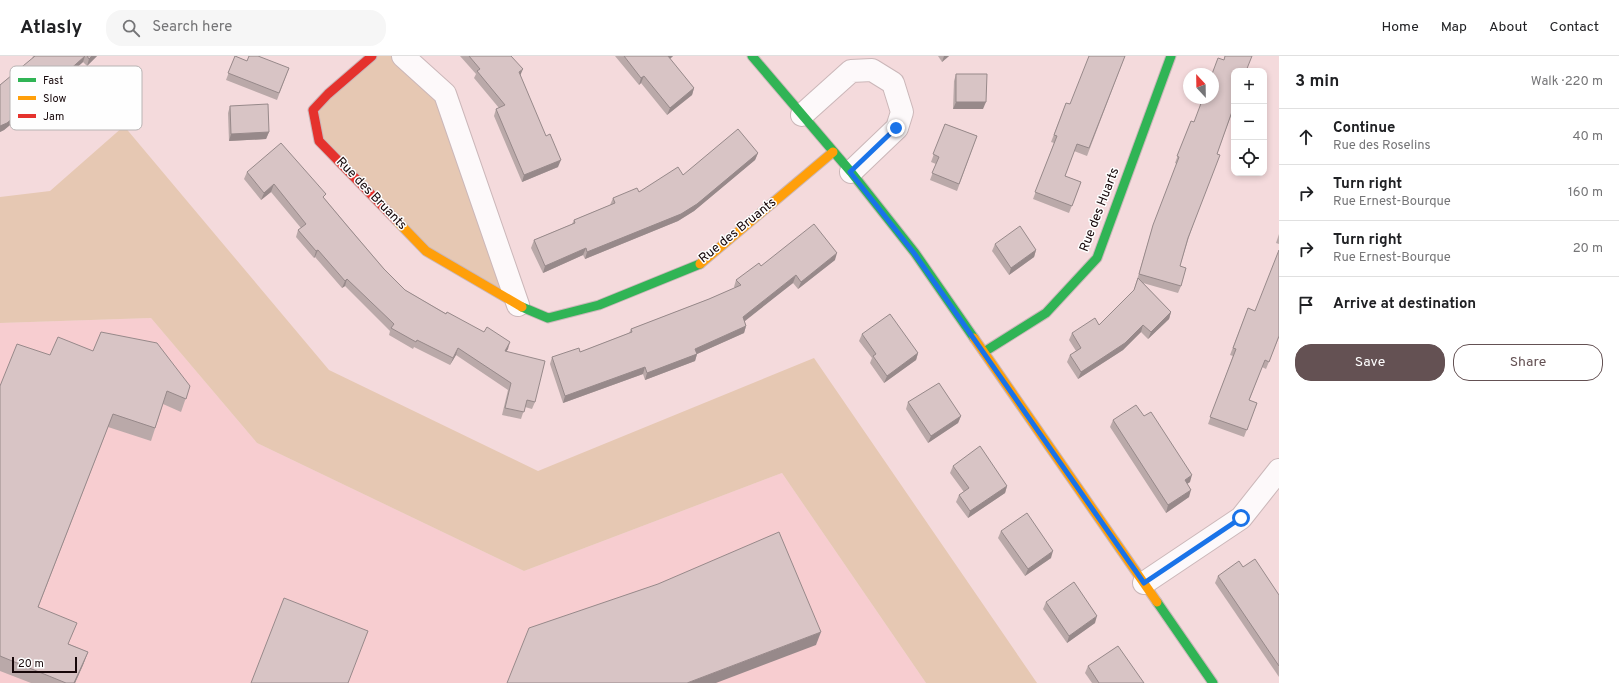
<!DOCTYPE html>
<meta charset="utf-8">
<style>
:root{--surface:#fff;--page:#f6f6f6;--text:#202124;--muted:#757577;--line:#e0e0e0;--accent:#645153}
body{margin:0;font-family:Overpass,sans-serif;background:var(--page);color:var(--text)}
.controls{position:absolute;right:12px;top:12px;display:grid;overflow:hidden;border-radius:8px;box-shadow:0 2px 6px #0003}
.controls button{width:36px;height:36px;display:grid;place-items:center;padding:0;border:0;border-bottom:1px solid var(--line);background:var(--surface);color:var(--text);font:20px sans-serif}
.compass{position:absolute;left:1183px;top:12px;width:36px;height:36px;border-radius:50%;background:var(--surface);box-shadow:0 2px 6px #0003;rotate:338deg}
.scale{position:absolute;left:12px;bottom:10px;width:65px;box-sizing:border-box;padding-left:4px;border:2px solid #160709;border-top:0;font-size:11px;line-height:14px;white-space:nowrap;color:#160709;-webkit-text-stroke:3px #fefefe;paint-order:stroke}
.stop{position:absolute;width:12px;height:12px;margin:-9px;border:3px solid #1a73e8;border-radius:50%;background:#fff}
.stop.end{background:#1a73e8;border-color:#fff;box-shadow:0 1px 4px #0008}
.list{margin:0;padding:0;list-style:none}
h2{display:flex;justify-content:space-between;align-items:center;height:52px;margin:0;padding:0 16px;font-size:17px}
h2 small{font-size:13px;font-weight:400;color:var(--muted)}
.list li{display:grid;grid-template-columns:26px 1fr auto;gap:12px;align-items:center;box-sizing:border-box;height:56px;padding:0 16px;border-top:1px solid var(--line)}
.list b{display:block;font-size:15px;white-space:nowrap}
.list p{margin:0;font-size:13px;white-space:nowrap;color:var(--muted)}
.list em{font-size:13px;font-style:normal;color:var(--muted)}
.actions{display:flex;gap:8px;padding:12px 16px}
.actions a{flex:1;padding:9px 0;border:1px solid var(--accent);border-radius:16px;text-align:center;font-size:14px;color:var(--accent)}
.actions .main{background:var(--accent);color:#fff}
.icon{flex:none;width:22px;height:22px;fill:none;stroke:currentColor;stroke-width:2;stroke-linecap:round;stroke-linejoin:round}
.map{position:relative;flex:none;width:1279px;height:627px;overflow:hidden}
header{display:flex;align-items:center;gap:24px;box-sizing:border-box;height:56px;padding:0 20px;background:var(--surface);border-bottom:1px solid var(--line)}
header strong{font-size:19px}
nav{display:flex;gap:22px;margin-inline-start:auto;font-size:14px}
.search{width:280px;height:36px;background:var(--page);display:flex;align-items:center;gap:10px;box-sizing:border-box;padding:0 14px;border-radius:16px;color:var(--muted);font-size:15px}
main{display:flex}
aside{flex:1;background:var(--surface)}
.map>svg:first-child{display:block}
.built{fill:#f7cdd0}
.green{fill:#e6c8b3}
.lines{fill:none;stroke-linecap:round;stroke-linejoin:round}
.street-casing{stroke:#cbb7b9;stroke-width:24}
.fast-casing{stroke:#cbb7b9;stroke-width:11}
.slow-casing{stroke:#cbb7b9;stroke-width:11}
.jam-casing{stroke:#cbb7b9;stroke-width:11}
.street{stroke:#fdf9fa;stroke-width:22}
.fast{stroke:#30b455;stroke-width:9}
.slow{stroke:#ff9f0a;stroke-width:9}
.jam{stroke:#e5322d;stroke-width:9}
.wall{fill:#baa9a9}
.shaded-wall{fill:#97898a}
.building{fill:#d8c4c5;stroke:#97898a}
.route{stroke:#1a73e8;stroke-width:5}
.labels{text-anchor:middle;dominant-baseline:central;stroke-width:3;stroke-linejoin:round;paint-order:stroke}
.street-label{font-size:13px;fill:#160709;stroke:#fefefe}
.key{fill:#fefefe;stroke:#b8b4b4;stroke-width:1}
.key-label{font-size:11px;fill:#160709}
</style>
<header>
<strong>Atlasly</strong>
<div class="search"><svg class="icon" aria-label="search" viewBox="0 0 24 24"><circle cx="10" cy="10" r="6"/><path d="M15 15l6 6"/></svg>Search here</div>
<nav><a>Home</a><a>Map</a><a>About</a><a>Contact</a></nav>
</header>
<main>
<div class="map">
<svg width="1279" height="627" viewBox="0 0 1279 627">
<rect width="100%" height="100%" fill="#f4dadc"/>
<polygon class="built" points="151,262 257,387 524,515 782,417 926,627 0,627 0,267"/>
<g class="green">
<polygon points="372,0 403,0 445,38 518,249 426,195 319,85 313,54"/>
<polygon points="124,70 329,314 538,415 814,302 1037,627 926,627 782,417 524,515 257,387 151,262 0,267 0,141 50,135"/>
</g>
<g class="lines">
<defs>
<g id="street">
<polyline points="403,0 445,38 518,249"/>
<polyline points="802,59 851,15 872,14 893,27 902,56 897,72 851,116"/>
<polyline points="1144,527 1241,462 1279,414"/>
</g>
<g id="fast">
<polyline points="752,0 851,116 915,197 974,282"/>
<polyline points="522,251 548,262 599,249 700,208"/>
<polyline points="984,296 1046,257 1097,202 1171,0"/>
<polyline points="1157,546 1213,627"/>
</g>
<g id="slow">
<polyline points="396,164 426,195 522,251"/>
<polyline points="700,208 833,96"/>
<polyline points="974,282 1157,546"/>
</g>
<polyline id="jam" points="372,0 328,38 313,54 319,85 396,164"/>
</defs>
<use href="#street" class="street-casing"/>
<use href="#fast" class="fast-casing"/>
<use href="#slow" class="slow-casing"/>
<use href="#jam" class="jam-casing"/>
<use href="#street" class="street"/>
<use href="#fast" class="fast"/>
<use href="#slow" class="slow"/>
<use href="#jam" class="jam"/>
</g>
<g class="wall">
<polygon points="33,0 97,0 87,10 83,6 45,40 4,74 0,76 0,29 32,3"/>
<polygon points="235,0 247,5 289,12 277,44 226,24"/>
<polygon points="460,0 511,0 520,20 558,111 522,126 494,60 496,53 499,52 474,22 476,18"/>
<polygon points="615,0 673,0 670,3 694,32 692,39 667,59 641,27 639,29"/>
<polygon points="938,0 949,0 942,6"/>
<polygon points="1125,0 1087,100 1074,95 1065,120 1081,126 1069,157 1033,143 1054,87 1051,86 1066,47 1070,48"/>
<polygon points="1247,15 1217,98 1188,184 1180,210 1181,230 1178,237 1143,227 1171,256 1169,263 1148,283 1141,276 1123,294 1078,323 1067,306 1070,299 1076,295 1069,284 1072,277 1099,269 1134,234 1151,176 1177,108 1175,107 1191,65 1194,66"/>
<polygon points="956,18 983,53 953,53 954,25"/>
<polygon points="230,50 269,76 266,83 229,85 228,57"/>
<polygon points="945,68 977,80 957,135 930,124 936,108 931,106"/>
<polygon points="758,97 755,104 694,155 678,165 585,203 583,199 543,217 531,192 534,184 572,168 574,164 610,149 613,142 639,136 683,119"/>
<polygon points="247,116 324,142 384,213 405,234 508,293 506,295 535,346 532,353 525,351 521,363 502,359 508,334 456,299 450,309 414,291 413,293 389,279 390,275 345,230 342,232 315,201 314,202 296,181 298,174 301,172 271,136 261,144 244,123"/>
<polygon points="1279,178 1279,188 1276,187"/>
<polygon points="995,188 1036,194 1034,201 1009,219 992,195"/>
<polygon points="835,204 798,233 793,227 744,265 746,270 744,277 697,298 695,305 645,324 643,318 563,347 550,308 552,301 580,296 629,277 631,273 709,243 735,232 734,231 736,224 761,210"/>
<polygon points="1248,252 1255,255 1279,281 1266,313 1262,311 1249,345 1257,347 1244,381 1208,368 1233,300 1230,299"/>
<polygon points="862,278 918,297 916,304 884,327 870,307 872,302 859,285"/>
<polygon points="93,295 190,330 181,356 163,348 151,385 108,371 38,552 69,588 88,596 83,609 75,627 31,627 0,615 0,330"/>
<polygon points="908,346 961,360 958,367 928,387 906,353"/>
<polygon points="1144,360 1190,426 1187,428 1189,441 1166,457 1110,371 1113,364"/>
<polygon points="953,410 1007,430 1005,437 968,462 956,446 959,439 964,436 950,417"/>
<polygon points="1001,475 1051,502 1025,520 998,482"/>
<polygon points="1243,511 1279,539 1279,621 1215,527 1218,520"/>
<polygon points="1046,546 1095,567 1067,587 1043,553"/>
<polygon points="1088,610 1144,627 1092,627 1085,617"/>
</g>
<g class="shaded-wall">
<polygon points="85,0 83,6 45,40 4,74 0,76 0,70"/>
<polygon points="92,0 97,0 87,10 89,3"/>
<polygon points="668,0 673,0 665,7"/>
<polygon points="944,0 949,0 942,6"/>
<polygon points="523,13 520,20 519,16"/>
<polygon points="644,20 641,27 639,29 641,22"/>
<polygon points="694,32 692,39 667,59 670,52"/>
<polygon points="956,46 986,46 983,53 953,53"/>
<polygon points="269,76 266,83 229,85 231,78"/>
<polygon points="758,97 755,104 694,155 678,165 585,203 587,196"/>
<polygon points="561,104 558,111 522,126 524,119"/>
<polygon points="274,128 271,136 261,144 264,137"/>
<polygon points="586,192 583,199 543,217 545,210"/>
<polygon points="318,194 315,201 314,202 316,195"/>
<polygon points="1036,194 1034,201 1009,219 1011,212"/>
<polygon points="837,197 835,204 798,233 801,226"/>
<polygon points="796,219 793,227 740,269 743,261"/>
<polygon points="347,223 345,230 342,232 345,225"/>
<polygon points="1171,256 1169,263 1148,283 1151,276"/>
<polygon points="1143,269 1141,276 1123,294 1078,323 1081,316"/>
<polygon points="746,270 744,277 697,298 695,305 645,324 647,317 695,293"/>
<polygon points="510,286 508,293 502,302 505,295"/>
<polygon points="458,292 456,299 450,309 453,302"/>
<polygon points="918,297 916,304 884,327 887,320"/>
<polygon points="645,311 643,318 563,347 565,340"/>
<polygon points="961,360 958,367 928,387 931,380"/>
<polygon points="1192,419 1190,426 1182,431 1185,424"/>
<polygon points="1007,430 1005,437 968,462 970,455"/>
<polygon points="1191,434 1189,441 1166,457 1168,449"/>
<polygon points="1053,495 1051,502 1025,520 1028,513"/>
<polygon points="1097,560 1095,567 1067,587 1069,580"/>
<polygon points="821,576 816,589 716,627 687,627"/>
<polygon points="88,596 83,609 75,627 74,627"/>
</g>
<g class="building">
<polygon points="35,0 85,0 48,33 7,67 0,70 0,29"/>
<polygon points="87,0 92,0 89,3"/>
<polygon points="235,0 247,5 249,0 258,0 289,12 279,37 228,17"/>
<polygon points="469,0 511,0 523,13 519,16 546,80 550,78 561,104 524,119 496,53 505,49 477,15 480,13"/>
<polygon points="624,0 668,0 694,32 670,52 644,20 641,22"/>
<polygon points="1089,0 1125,0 1089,92 1077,88 1065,120 1081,126 1072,150 1035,136 1057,80 1054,79 1066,47 1070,48"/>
<polygon points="1225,0 1252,0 1246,15 1234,15 1234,50 1217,98 1220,99 1188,182 1180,210 1186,212 1181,230 1139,218 1153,169 1179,101 1177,100 1191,65 1194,66 1203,42 1213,42 1213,18 1212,18 1218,2 1224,4"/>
<polygon points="956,18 987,18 986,46 956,46"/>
<polygon points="268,48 269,76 231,78 230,50"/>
<polygon points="945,68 977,80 959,128 932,117 939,101 933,98"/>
<polygon points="738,73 758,97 697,148 681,158 587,196 586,192 545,210 534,184 575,167 574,164 615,147 613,142 637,132 639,136 678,111 683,119"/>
<polygon points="281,87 326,138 323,141 349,172 384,213 405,234 446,258 447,256 484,276 487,271 510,286 505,295 545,305 535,346 527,344 524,356 505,352 511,327 458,292 453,302 417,284 416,286 391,272 394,268 347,223 345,225 318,194 316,195 298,174 306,168 274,128 264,137 247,116"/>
<polygon points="814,168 837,197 801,226 796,219 743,261 746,270 695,293 697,298 647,317 645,311 565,340 552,301 579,292 580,296 632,276 631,273 709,243 741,229 736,224 759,207 761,210"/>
<polygon points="1020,170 1036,194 1011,212 995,188"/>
<polygon points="1279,194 1279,280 1269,306 1265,304 1249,344 1257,347 1247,374 1210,361 1236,293 1233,292 1248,252 1255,255"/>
<polygon points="1138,222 1171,256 1151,276 1143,269 1125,287 1081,316 1070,299 1081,292 1072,277 1095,262 1099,269 1134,234"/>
<polygon points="890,258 918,297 887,320 873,300 876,298 862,278"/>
<polygon points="101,276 157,287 190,330 186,343 167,335 155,372 113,358 38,551 77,567 68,588 88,596 74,627 66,627 0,600 0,330 17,288 50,299 58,281 93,295"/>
<polygon points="939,327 961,360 931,380 908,346"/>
<polygon points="1136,349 1144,360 1151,356 1192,419 1185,424 1191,434 1168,449 1113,364"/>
<polygon points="980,390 1007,430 970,455 959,439 969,432 953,410"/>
<polygon points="1027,457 1053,495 1028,513 1001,475"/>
<polygon points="779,476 821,576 687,627 507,627 529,572 658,528"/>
<polygon points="1255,503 1279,539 1279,610 1218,520 1239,505 1243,511"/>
<polygon points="1074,526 1097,560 1069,580 1046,546"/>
<polygon points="284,542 368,575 348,627 251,627"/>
<polygon points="1118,590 1144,627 1099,627 1088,610"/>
</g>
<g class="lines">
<polyline class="route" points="896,72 850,116 914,197 1144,527 1241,462"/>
</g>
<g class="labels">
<g class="street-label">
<text transform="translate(371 138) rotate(46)">Rue des Bruants</text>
<text transform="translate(1100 154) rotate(-69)">Rue des Huarts</text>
<text transform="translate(738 175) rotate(-39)">Rue des Bruants</text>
</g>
</g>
<rect x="10" y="10" width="132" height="64" rx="6" class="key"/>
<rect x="18" y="22" width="18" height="4" fill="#30b455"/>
<rect x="18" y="40" width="18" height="4" fill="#ff9f0a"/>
<rect x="18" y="58" width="18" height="4" fill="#e5322d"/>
<g class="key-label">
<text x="43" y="28">Fast</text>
<text x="43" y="46">Slow</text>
<text x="43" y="64">Jam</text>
</g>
</svg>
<div class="controls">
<button>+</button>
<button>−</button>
<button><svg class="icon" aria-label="locate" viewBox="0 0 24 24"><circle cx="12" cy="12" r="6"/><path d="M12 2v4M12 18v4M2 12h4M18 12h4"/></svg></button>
</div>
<svg class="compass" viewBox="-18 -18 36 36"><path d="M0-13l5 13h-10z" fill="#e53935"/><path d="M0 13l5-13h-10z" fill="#757577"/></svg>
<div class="scale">20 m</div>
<div class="stop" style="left:1241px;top:462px"></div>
<div class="stop end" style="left:896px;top:72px"></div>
</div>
<aside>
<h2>3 min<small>Walk · 220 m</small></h2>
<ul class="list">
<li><svg class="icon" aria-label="ahead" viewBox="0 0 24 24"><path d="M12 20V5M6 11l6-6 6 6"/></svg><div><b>Continue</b><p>Rue des Roselins</p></div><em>40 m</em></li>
<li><svg class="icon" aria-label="right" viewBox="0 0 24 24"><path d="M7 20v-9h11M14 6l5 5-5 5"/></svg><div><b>Turn right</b><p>Rue Ernest-Bourque</p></div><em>160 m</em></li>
<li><svg class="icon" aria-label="right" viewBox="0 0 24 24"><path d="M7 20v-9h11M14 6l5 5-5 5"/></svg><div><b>Turn right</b><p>Rue Ernest-Bourque</p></div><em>20 m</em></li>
<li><svg class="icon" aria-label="arrive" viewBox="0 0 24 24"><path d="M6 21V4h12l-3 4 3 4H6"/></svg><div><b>Arrive at destination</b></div></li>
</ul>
<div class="actions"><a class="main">Save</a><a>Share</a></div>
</aside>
</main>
